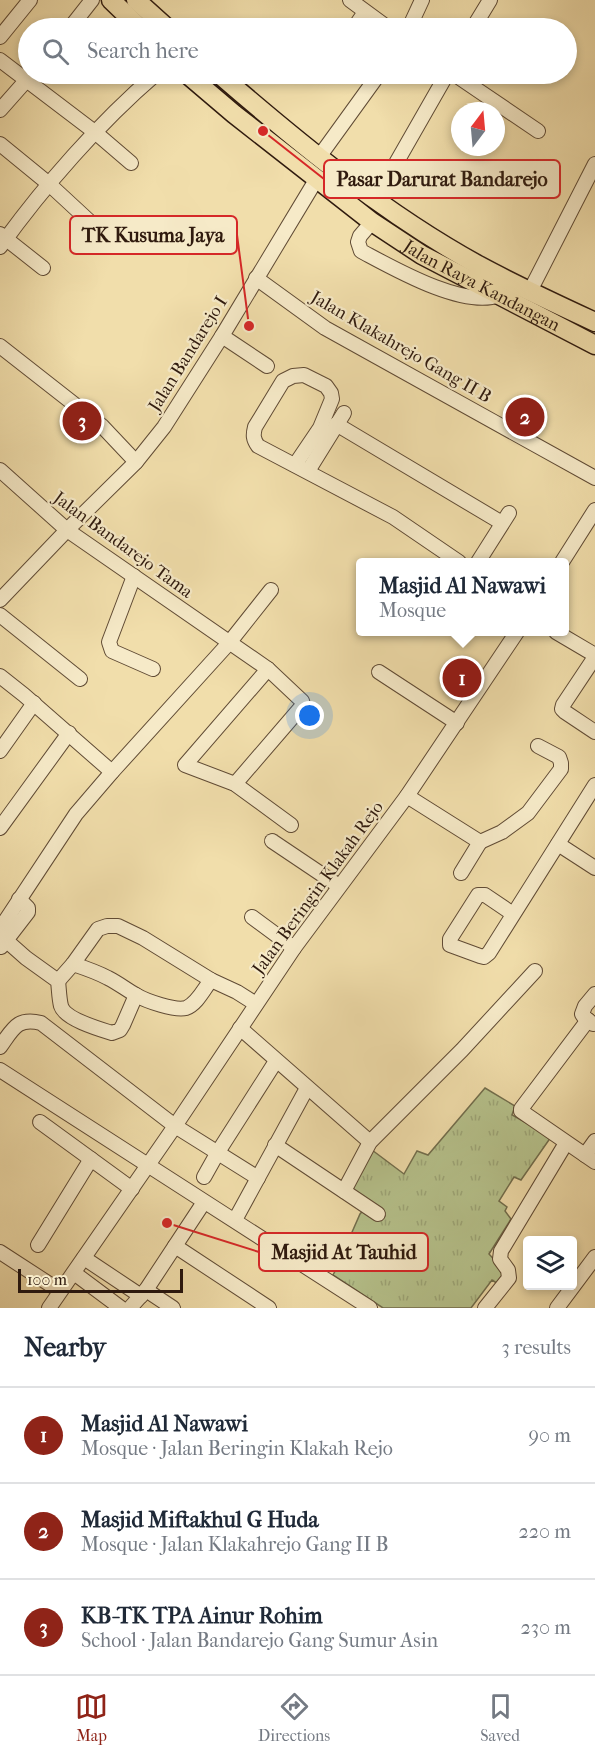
<!DOCTYPE html>
<meta charset="utf-8">
<style>
:root{--surface:#fff;--page:#f2f2f3;--text:#1f2937;--muted:#747a83;--line:#e0e1e3;--accent:#8f2418}
body{margin:0;font-family:"IM FELL French Canon",serif;background:var(--page);color:var(--text)}
.controls{position:absolute;right:18px;bottom:18px;display:grid;overflow:hidden;border-radius:6px;box-shadow:0 3px 9px #0003}
.controls button{width:54px;height:54px;display:grid;place-items:center;padding:0;border:0;border-bottom:2px solid var(--line);background:var(--surface);color:var(--text);font:30px sans-serif}
.compass{position:absolute;left:451px;top:102px;width:54px;height:54px;border-radius:50%;background:var(--surface);box-shadow:0 3px 9px #0003;rotate:16deg}
.scale{position:absolute;left:18px;bottom:15px;width:165px;box-sizing:border-box;padding-left:6px;border:3px solid #2f1a0e;border-top:0;font-size:16px;line-height:21px;white-space:nowrap;color:#2f1a0e;-webkit-text-stroke:4px #f6eac8;paint-order:stroke}
.you{position:absolute;left:310px;top:716px;width:21px;height:21px;margin:-15px;border:4px solid #fff;border-radius:50%;background:#1a73e8;box-shadow:0 0 0 9px #1a73e833}
.badge{display:grid;place-items:center;width:39px;height:39px;border-radius:50%;background:var(--accent);color:#fff;font-size:20px;font-weight:700}
.pin{position:absolute;translate:-50% -50%;border:3px solid #fff;box-shadow:0 2px 6px #0006}
.popup{position:absolute;left:356px;top:558px;width:213px;height:78px;box-sizing:border-box;display:grid;place-content:center;border-radius:6px;background:var(--surface);filter:drop-shadow(0 2px 4px #0005);font-size:20px;white-space:nowrap;color:var(--muted)}
.popup b{font-size:22px;color:var(--text)}
.popup::after{content:'';position:absolute;left:50%;top:100%;margin-left:-12px;border:12px solid transparent;border-top-color:var(--surface)}
.list{margin:0;padding:0;list-style:none}
h2{display:flex;justify-content:space-between;align-items:center;height:78px;margin:0;padding:0 24px;font-size:26px}
h2 small{font-size:20px;font-weight:400;color:var(--muted)}
.list li{display:grid;grid-template-columns:39px 1fr auto;gap:18px;align-items:center;box-sizing:border-box;height:96px;padding:0 24px;border-top:2px solid var(--line)}
.list b{display:block;font-size:22px;white-space:nowrap}
.list p{margin:0;font-size:20px;white-space:nowrap;color:var(--muted)}
.list em{font-size:20px;font-style:normal;color:var(--muted)}
.icon{flex:none;width:33px;height:33px;fill:none;stroke:currentColor;stroke-width:2;stroke-linecap:round;stroke-linejoin:round}
.map{position:relative;flex:none;width:595px;height:1308px;overflow:hidden}
.search{position:absolute;background:var(--surface);box-shadow:0 3px 9px #0003;left:18px;right:18px;top:18px;height:66px;display:flex;align-items:center;gap:15px;box-sizing:border-box;padding:0 21px;border-radius:33px;color:var(--muted);font-size:22px}
.sheet{height:366px;background:var(--surface)}
nav{display:flex;justify-content:space-around;align-items:center;box-sizing:border-box;height:84px;border-top:2px solid var(--line);background:var(--surface);font-size:16px;color:var(--muted)}
nav a{display:grid;justify-items:center;gap:3px}
nav .on{color:var(--accent)}
.map>svg:first-child{display:block}
.grass{fill:url(#grass-tufts);stroke:#726e4d;stroke-width:1.5}
.lines{fill:none;stroke-linecap:round;stroke-linejoin:round}
.minor-casing{stroke:#604b35;stroke-width:16}
.major-casing{stroke:#2f1a0e;stroke-width:21}
.minor{stroke:#f6eac8;stroke-width:14}
.major{stroke:#f1deab;stroke-width:18}
.labels{text-anchor:middle;dominant-baseline:central;stroke-width:4.5;stroke-linejoin:round;paint-order:stroke}
.street-label{font-size:18px;fill:#2f1a0e;stroke:#f6eac8}
.leader{fill:none;stroke:#d62828;stroke-width:2}
.callout-dot{fill:#d62828;stroke:#f6eac8;stroke-width:2}
.callout{fill:#f6eac8;stroke:#d62828;stroke-width:2}
.callout-label{font-size:20px;text-anchor:middle;font-weight:bold;fill:#2f1a0e}
</style>
<div class="map">
<svg width="595" height="1308" viewBox="0 0 595 1308">
<defs>
<pattern id="grass-tufts" width="24" height="20" patternUnits="userSpaceOnUse" patternTransform="scale(1.5)"><rect width="24" height="20" fill="#b6c28c"/><path d="M3 7l-1-3M5 7V3M7 7l1-3M15 17l-1-3M17 17v-4M19 17l1-3" fill="none" stroke="#9da678"/></pattern>
</defs>
<rect width="100%" height="100%" fill="#f1deab"/>
<filter id="stains"><feTurbulence type="fractalNoise" baseFrequency=".00333" numOctaves="4"/><feColorMatrix values="0 0 0 0 .2 0 0 0 0 .09 0 0 0 0 .02 0 0 0 .5 -.17"/></filter>
<radialGradient id="worn" r=".72"><stop offset=".6" stop-color="#630" stop-opacity="0"/><stop offset="1" stop-color="#630" stop-opacity=".3"/></radialGradient>
<polygon class="grass" points="485,1088 515,1106 512,1115 551,1137 521,1180 514,1177 499,1201 507,1207 505,1211 511,1219 489,1254 510,1277 506,1289 492,1280 471,1308 383,1308 333,1275 346,1251 349,1239 360,1214 371,1202 349,1191 372,1150 404,1174 417,1151 428,1155"/>
<g class="lines">
<defs>
<g id="minor">
<polyline points="350,0 388,28"/>
<polyline points="70,28 92,0"/>
<polyline points="354,28 365,12"/>
<polyline points="409,28 422,0"/>
<polyline points="473,28 490,0"/>
<polyline points="0,37 30,0"/>
<polyline points="0,60 96,133 131,163"/>
<polyline points="454,74 538,131"/>
<polyline points="0,110 31,75"/>
<polyline points="0,144 49,184 89,221"/>
<polyline points="319,157 379,74"/>
<polyline points="375,200 447,74"/>
<path d="M372,222L360,236L358,242L361,251C393,268 464,309 499,295"/>
<polyline points="0,234 43,268"/>
<path d="M0,247C43,187 100,122 156,74"/>
<polyline points="256,278 325,328 595,478"/>
<polyline points="530,291 595,164"/>
<polyline points="222,336 267,366"/>
<polyline points="0,346 102,426 136,462"/>
<polyline points="336,424 502,523"/>
<path d="M295,465L320,428L332,399L331,393L326,386L304,375L293,376L283,381L255,427C253,435 253,439 258,446L393,517L459,562"/>
<polyline points="0,470 67,530 268,669 302,701 303,705 235,784"/>
<polyline points="308,471 344,413"/>
<polyline points="478,562 509,513"/>
<polyline points="562,562 595,510"/>
<polyline points="134,576 109,642 112,651 153,669"/>
<polyline points="0,600 67,530 136,462 164,427 222,336 316,180"/>
<polyline points="0,615 80,679"/>
<polyline points="556,632 595,655"/>
<polyline points="595,657 563,705 562,709 565,712 595,732"/>
<polyline points="268,669 185,765 235,784 291,825"/>
<polyline points="379,672 457,723"/>
<polyline points="0,676 24,695 112,772"/>
<polyline points="0,751 34,703"/>
<polyline points="407,796 480,842 502,832 528,813 561,769 561,763 559,757 538,746"/>
<polyline points="0,828 69,733"/>
<polyline points="272,841 339,886"/>
<polyline points="558,844 595,868"/>
<polyline points="461,873 480,842"/>
<polyline points="513,914 485,895 478,895 450,939 450,945 480,956 484,957 489,953 595,785"/>
<polyline points="252,917 294,948"/>
<polyline points="0,929 76,814 112,772 229,643 271,590"/>
<path d="M0,935L26,958L58,981C59,989 59,998 61,1006C65,1019 99,1029 112,1033L120,1030L123,1025L136,995"/>
<polyline points="1,947 28,912 28,908 19,899"/>
<path d="M73,964C85,968 97,972 108,978C118,983 127,990 136,995C146,1001 175,1011 186,1008C197,1004 204,989 211,980"/>
<polyline points="58,981 73,964 98,929 107,926 118,926 143,938 211,980 237,992 256,1004"/>
<polyline points="588,1020 521,1109 521,1111 595,1162"/>
<polyline points="593,1024 584,1017 582,1014 585,1006 595,994"/>
<polyline points="240,1028 370,1142"/>
<path d="M0,1047C13,1029 17,1017 41,1023L175,1126L258,1178"/>
<path d="M0,1070C123,1150 247,1228 370,1308"/>
<polyline points="40,1122 132,1189"/>
<polyline points="275,1145 378,1214"/>
<polyline points="585,1155 595,1141"/>
<polyline points="204,1177 218,1152 276,1061"/>
<polyline points="344,1191 370,1142 462,1050 535,971"/>
<polyline points="235,1220 307,1088"/>
<polyline points="38,1245 91,1159"/>
<polyline points="175,1246 269,1308"/>
<polyline points="0,1252 60,1291"/>
<polyline points="84,1258 141,1296"/>
<polyline points="74,1273 121,1308"/>
<polyline points="146,1290 173,1308"/>
<polyline points="49,1308 175,1126 294,948 407,796 517,632"/>
<polyline points="130,1308 146,1290 204,1202"/>
<polyline points="485,1308 509,1278 508,1270 500,1259 501,1251 566,1143"/>
<polyline points="557,1308 595,1257"/>
</g>
<g id="major">
<polyline points="111,0 140,28"/>
<polyline points="136,0 167,28"/>
<path id="s1" d="M187,74L234,114L372,222L422,255L595,345"/>
<path d="M219,74C300,144 385,214 480,266C517,286 556,304 595,322"/>
</g>
</defs>
<use href="#minor" class="minor-casing"/>
<use href="#major" class="major-casing"/>
<use href="#minor" class="minor"/>
<use href="#major" class="major"/>
</g>
<g class="labels">
<g class="street-label">
<text stroke="none"><textPath href="#s1" startOffset="364">Jalan Raya Kandangan</textPath></text>
<text transform="translate(401 347) rotate(30)">Jalan Klakahrejo Gang II B</text>
<text transform="translate(188 354) rotate(-58)">Jalan Bandarejo I</text>
<text transform="translate(123 545) rotate(36)">Jalan Bandarejo Tama</text>
<text transform="translate(318 888) rotate(-54)">Jalan Beringin Klakah Rejo</text>
</g>
</g>
<path class="leader" d="M263 131L324 179M249 326L237 235M167 1223L259 1252"/>
<g class="callout-dot">
<circle cx="263" cy="131" r="6"/>
<circle cx="249" cy="326" r="6"/>
<circle cx="167" cy="1223" r="6"/>
</g>
<g class="callout">
<rect x="324" y="160" width="236" height="38" rx="6"/>
<rect x="70" y="216" width="167" height="38" rx="6"/>
<rect x="259" y="1233" width="169" height="38" rx="6"/>
</g>
<g class="callout-label">
<text x="442" y="186">Pasar Darurat Bandarejo</text>
<text x="153" y="242">TK Kusuma Jaya</text>
<text x="344" y="1259">Masjid At Tauhid</text>
</g>
<rect width="100%" height="100%" filter="url(#stains)"/>
<rect width="100%" height="100%" fill="url(#worn)"/>
</svg>
<div class="controls">
<button><svg class="icon" aria-label="layers" viewBox="0 0 24 24"><path d="M12 4l9 5-9 5-9-5zM3 14l9 5 9-5"/></svg></button>
</div>
<svg class="compass" viewBox="-18 -18 36 36"><path d="M0-13l5 13h-10z" fill="#e53935"/><path d="M0 13l5-13h-10z" fill="#747a83"/></svg>
<div class="scale">100 m</div>
<div class="you"></div>
<div class="pin badge" style="left:462px;top:678px">1</div>
<div class="popup"><b>Masjid Al Nawawi</b>Mosque</div>
<div class="pin badge" style="left:525px;top:417px">2</div>
<div class="pin badge" style="left:82px;top:421px">3</div>
<div class="search"><svg class="icon" aria-label="search" viewBox="0 0 24 24"><circle cx="10" cy="10" r="6"/><path d="M15 15l6 6"/></svg>Search here</div>
</div>
<section class="sheet">
<h2>Nearby<small>3 results</small></h2>
<ul class="list">
<li><span class="badge">1</span><div><b>Masjid Al Nawawi</b><p>Mosque · Jalan Beringin Klakah Rejo</p></div><em>90 m</em></li>
<li><span class="badge">2</span><div><b>Masjid Miftakhul G Huda</b><p>Mosque · Jalan Klakahrejo Gang II B</p></div><em>220 m</em></li>
<li><span class="badge">3</span><div><b>KB-TK TPA Ainur Rohim</b><p>School · Jalan Bandarejo Gang Sumur Asin</p></div><em>230 m</em></li>
</ul>
</section>
<nav>
<a class="on"><svg class="icon" aria-label="map" viewBox="0 0 24 24"><path d="M3 6l6-2 6 2 6-2v14l-6 2-6-2-6 2zM9 4v14M15 6v14"/></svg>Map</a>
<a><svg class="icon" aria-label="directions" viewBox="0 0 24 24"><path d="M12 3l9 9-9 9-9-9zM9 14v-3h6M13 9l2 2-2 2"/></svg>Directions</a>
<a><svg class="icon" aria-label="saved" viewBox="0 0 24 24"><path d="M7 4h10v16l-5-4-5 4z"/></svg>Saved</a>
</nav>
